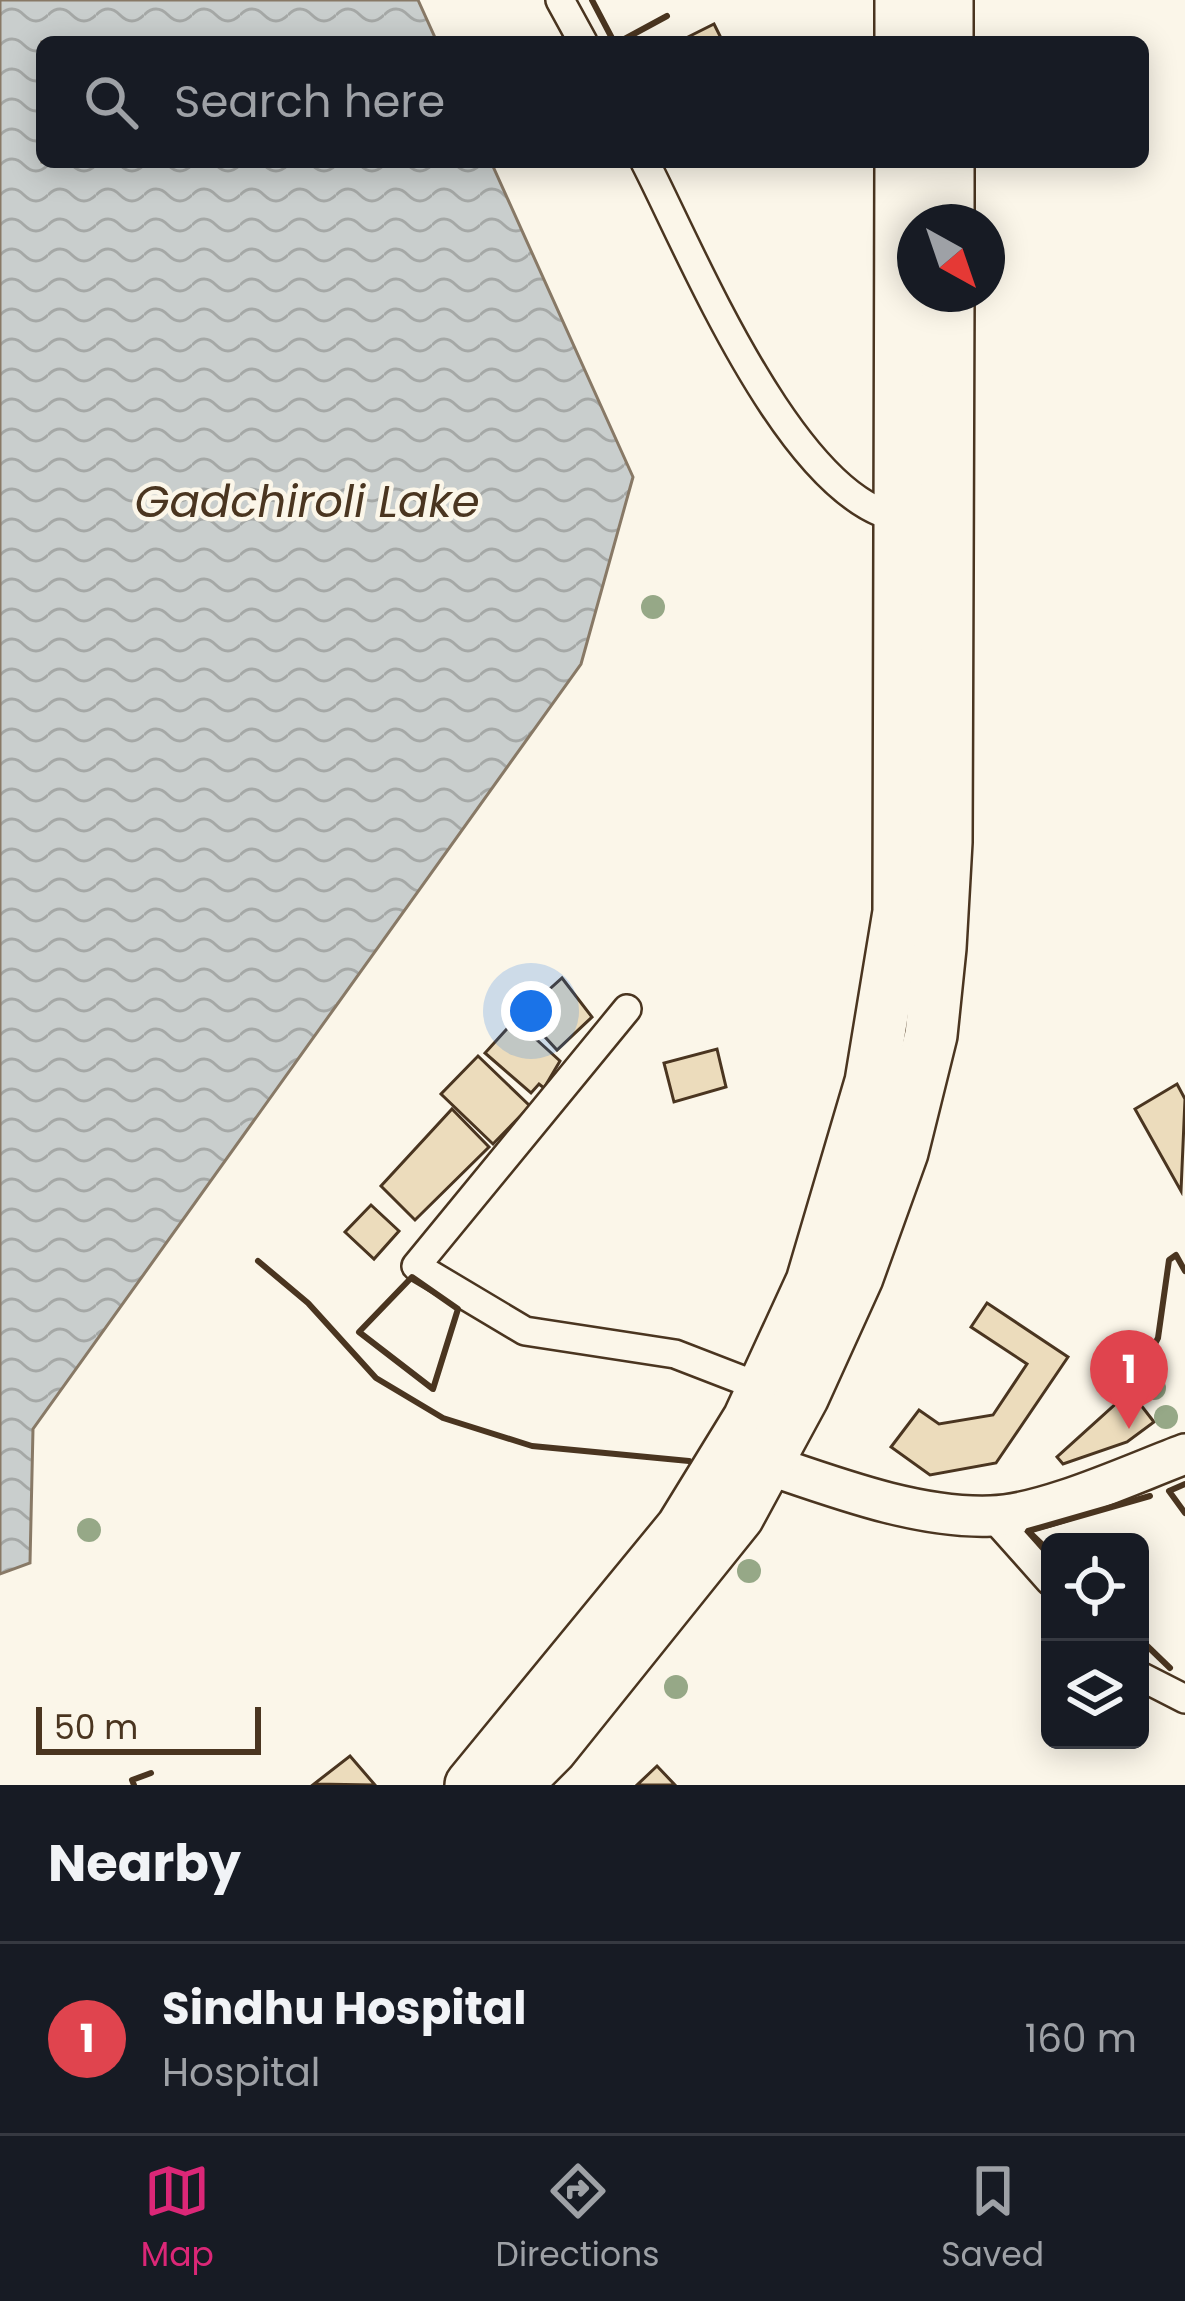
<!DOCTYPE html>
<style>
:root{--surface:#171b24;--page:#20242c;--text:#f1f3f6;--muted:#9ea1a6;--line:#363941;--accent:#db2777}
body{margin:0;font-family:Poppins,sans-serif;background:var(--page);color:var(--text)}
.controls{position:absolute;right:36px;bottom:36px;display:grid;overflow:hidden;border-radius:18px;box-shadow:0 6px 30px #0003}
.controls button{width:108px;height:108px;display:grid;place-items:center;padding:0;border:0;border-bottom:3px solid var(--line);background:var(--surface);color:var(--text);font:60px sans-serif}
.compass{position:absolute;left:897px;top:204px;width:108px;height:108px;border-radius:50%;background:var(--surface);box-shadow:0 6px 30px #0003;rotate:140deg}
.scale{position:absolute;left:36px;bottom:30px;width:225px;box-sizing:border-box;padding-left:12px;border:6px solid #4a3520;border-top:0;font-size:33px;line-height:42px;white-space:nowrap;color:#4a3520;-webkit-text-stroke:9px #fbf6e9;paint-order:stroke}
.you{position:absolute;left:531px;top:1011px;width:42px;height:42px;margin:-30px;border:9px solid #fff;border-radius:50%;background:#1a73e8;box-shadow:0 0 0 18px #1a73e833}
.badge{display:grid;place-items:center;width:78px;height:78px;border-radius:50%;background:var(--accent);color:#fff;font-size:39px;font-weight:700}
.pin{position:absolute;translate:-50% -99px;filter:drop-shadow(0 3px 6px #0008)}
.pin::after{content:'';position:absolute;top:63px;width:42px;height:36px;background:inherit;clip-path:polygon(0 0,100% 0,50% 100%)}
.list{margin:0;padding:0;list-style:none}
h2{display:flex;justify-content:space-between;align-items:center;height:156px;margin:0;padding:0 48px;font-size:51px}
h2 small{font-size:39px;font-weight:400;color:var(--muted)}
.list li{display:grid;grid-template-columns:78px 1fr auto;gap:36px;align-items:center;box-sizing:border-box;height:192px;padding:0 48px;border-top:3px solid var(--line)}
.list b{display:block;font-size:45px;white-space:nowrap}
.list p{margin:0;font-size:39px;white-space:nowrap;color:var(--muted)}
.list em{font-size:39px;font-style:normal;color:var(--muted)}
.icon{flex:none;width:66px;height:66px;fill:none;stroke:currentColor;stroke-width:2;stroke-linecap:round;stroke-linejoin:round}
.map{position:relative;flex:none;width:1185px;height:1785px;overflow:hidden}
.search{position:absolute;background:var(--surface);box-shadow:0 6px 30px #0003;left:36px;right:36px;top:36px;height:132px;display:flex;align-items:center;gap:30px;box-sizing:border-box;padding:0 42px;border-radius:18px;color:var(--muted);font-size:45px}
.sheet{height:348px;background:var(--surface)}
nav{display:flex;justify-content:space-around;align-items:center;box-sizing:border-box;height:168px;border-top:3px solid var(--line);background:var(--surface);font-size:33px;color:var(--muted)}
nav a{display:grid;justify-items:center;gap:6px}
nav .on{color:var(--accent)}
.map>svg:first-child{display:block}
.water{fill:url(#water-waves);stroke:#887966;stroke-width:3}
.building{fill:#ecdcbc;stroke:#4a3520;stroke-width:3}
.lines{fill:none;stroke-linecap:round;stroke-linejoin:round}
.street-casing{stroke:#4a3520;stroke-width:32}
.secondary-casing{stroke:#4a3520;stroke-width:44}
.highway-casing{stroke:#4a3520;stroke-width:56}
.street{stroke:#fbf6e9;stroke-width:27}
.secondary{stroke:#fbf6e9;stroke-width:39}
.highway{stroke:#fbf6e9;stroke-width:51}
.wall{stroke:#4a3520;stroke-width:6}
.tree{fill:#96a887}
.labels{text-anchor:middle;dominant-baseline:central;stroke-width:9;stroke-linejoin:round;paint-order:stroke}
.water-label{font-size:45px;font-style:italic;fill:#4a3520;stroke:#fbf6e9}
</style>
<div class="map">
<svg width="1185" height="1785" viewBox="0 0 1185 1785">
<defs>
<pattern id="water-waves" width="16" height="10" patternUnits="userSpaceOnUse" patternTransform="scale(3)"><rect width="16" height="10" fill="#c9cecd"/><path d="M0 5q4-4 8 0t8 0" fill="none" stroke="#a5a8a6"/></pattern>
</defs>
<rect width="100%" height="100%" fill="#fbf6e9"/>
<polygon class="water" points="0,0 418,0 437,42 42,42 42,162 491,162 633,477 581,664 33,1429 30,1563 0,1574"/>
<g class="building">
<polygon points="714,24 723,42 678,42"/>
<polygon points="562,978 592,1017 557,1050 523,1013"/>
<polygon points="515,1020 560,1061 544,1088 539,1084 531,1093 485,1053"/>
<polygon points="717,1049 726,1087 674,1102 664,1063"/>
<polygon points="478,1056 530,1106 493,1144 441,1094"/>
<polygon points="1177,1084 1185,1099 1181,1191 1135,1109"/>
<polygon points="452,1109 489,1147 415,1220 381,1186"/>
<polygon points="371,1205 399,1231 374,1259 345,1232"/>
<polygon points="987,1303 1068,1357 996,1463 930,1475 891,1447 919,1410 939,1424 993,1415 1027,1364 971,1327"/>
<polygon points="1130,1391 1154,1422 1127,1442 1063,1464 1057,1457"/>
<polygon points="350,1756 375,1785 314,1784"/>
<polygon points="657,1766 675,1785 637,1785"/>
</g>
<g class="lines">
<defs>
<g id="street">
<polyline points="560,0 583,42"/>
<path d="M645,162C692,253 796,511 908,519"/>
<polyline points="627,1009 416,1266 525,1331 675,1354 763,1388"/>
<polyline points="993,1517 1050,1581"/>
<polyline points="1140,1676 1185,1699"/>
</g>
<path id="secondary" d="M739,1455C817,1480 909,1519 991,1516C1044,1515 1134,1473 1185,1454"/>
<g id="highway">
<polyline points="947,0 947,42"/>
<polyline points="901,42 901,0"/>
<polyline points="948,162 948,222"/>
<polyline points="471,1785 682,1528 749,1419 812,1282 871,1082 899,912 901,162"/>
<polyline points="515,1785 551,1749 738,1516 803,1396 857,1277 902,1152 931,1035 940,948 946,842 948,294"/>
</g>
</defs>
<use href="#street" class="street-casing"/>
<use href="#secondary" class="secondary-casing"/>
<use href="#highway" class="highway-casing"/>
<use href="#street" class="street"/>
<use href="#secondary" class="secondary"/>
<use href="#highway" class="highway"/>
<g class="wall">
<polyline points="592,0 614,42"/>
<polyline points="619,42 667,16"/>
<polyline points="258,1261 308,1303 376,1378 443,1418 532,1446 689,1461"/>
<polygon points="412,1277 458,1309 433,1389 359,1332"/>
<polyline points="1130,1391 1158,1338 1169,1260 1176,1255 1185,1271"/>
<polyline points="1185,1484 1169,1491 1185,1513"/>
<polyline points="1050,1552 1028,1531 1150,1496"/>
<polyline points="1140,1639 1170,1668"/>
<polyline points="134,1785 132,1780 151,1773"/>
</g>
</g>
<g class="tree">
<circle cx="653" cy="607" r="12"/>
<circle cx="1154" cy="1388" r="12"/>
<circle cx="1166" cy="1417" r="12"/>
<circle cx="89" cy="1530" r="12"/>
<circle cx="749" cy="1571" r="12"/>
<circle cx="676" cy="1687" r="12"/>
</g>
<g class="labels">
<g class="water-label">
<text x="307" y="501">Gadchiroli Lake</text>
</g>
</g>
</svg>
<div class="controls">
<button><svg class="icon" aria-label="locate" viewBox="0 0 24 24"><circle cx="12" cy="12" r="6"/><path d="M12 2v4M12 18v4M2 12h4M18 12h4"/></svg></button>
<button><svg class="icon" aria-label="layers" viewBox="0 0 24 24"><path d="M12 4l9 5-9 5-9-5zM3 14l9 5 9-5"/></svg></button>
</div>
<svg class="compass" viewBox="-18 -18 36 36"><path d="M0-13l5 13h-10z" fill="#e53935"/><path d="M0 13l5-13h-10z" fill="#9ea1a6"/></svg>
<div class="scale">50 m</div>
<div class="you"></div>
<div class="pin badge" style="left:1129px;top:1429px;background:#e0444e">1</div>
<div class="search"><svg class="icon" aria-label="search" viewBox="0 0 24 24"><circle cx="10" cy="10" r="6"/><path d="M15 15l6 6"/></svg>Search here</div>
</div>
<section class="sheet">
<h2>Nearby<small></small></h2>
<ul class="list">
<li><span class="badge" style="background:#e0444e">1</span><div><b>Sindhu Hospital</b><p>Hospital</p></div><em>160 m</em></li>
</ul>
</section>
<nav>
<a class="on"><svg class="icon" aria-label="map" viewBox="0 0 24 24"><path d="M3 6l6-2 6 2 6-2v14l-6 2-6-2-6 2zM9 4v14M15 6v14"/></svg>Map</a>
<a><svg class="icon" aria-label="directions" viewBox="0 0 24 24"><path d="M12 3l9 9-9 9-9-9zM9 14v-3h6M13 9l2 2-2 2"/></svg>Directions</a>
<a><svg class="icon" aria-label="saved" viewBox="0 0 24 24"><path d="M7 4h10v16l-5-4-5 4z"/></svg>Saved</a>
</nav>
